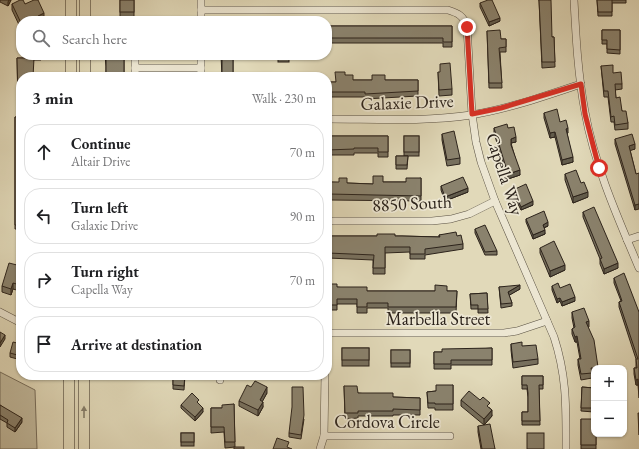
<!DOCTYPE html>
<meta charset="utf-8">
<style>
:root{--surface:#fff;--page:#f6f6f6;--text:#202124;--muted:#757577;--line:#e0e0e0}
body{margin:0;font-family:"EB Garamond",serif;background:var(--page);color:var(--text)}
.controls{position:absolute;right:12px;bottom:12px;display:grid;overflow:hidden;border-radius:8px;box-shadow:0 1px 3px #0004}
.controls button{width:36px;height:36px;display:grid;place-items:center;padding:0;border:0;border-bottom:1px solid var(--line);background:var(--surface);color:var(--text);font:20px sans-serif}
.stop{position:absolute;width:12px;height:12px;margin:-9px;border:3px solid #d93025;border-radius:50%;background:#fff}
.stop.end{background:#d93025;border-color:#fff;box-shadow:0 1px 4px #0008}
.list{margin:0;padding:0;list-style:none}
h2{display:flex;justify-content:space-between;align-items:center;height:52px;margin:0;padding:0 16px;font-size:17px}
h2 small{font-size:13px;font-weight:400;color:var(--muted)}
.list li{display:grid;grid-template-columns:26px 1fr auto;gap:12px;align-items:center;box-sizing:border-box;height:56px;margin:0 8px 8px;padding:0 8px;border:1px solid var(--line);border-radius:16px}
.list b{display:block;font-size:15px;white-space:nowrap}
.list p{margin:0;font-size:13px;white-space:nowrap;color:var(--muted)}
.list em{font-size:13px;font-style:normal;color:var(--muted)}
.icon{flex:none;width:22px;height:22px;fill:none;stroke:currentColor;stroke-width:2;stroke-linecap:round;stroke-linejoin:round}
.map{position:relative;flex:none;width:639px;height:449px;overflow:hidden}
.search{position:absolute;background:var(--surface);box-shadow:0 1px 3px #0004;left:16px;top:16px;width:316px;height:44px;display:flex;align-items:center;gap:10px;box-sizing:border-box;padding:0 14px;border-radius:16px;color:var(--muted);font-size:15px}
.panel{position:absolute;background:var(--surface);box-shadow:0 1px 3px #0004;left:16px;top:72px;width:316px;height:308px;border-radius:16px}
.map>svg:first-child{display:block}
.green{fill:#c2ba9e;stroke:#776e5c}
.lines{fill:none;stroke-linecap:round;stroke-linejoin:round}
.minor-casing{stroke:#595042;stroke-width:8}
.primary-casing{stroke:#2c231b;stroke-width:12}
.minor{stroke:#ece6d2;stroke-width:7}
.primary{stroke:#e1d9b9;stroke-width:11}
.wall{fill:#77705e;stroke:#2c231b}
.shaded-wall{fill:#615b4c;stroke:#2c231b}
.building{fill:#8a826d;stroke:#2c231b}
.oneway{fill:#867e6a}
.route{stroke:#d93025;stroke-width:5}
.labels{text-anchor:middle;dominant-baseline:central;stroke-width:3.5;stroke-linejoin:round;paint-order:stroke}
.street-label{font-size:18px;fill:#2c231b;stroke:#ece6d2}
</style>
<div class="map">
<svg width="639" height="449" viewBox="0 0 639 449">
<rect width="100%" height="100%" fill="#e1d9b9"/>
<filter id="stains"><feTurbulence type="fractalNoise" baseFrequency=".005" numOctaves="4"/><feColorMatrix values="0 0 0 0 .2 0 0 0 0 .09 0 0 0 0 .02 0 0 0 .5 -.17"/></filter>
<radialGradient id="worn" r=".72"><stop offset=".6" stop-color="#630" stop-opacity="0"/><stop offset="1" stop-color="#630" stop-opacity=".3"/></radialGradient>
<polygon class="green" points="0,372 35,390 37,449 0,449"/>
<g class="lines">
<defs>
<g id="minor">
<path d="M574,0C576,38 578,75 585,112C595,167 618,218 639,268"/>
<path d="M201,10H448C458,13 464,16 467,27L472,114L476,142L481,162L495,201L554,337C567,377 566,408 566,449"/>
<polyline points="201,21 201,0"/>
<polyline points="135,68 201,68"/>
<polyline points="135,77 135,55"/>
<polyline points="201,77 201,55"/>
<path d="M327,119C375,119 424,122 471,115C508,109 545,96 581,84"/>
<polyline points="327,221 432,221 451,219 469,214 495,201"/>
<polyline points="627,240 639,236"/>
<polyline points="0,312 21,323"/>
<polyline points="327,333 504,333 517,331 547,321"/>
<polyline points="220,380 221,375"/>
<polyline points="324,436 450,436"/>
<polyline points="320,449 324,436 325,375"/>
</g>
<g id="primary">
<polyline points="71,21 71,0"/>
<polyline points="85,21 85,0"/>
<polyline points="71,77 71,55"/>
<polyline points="85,77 85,55"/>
<polyline points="69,375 69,449"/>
<polyline points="84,449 84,375"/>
</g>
</defs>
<use href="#minor" class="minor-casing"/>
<use href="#primary" class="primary-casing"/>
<use href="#minor" class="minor"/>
<use href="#primary" class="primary"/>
</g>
<g class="wall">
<polygon points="0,0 11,0 8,6 0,2"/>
<rect x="120" y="0" width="14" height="17"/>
<polygon points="539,0 552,37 554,37 555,67 542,68"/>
<polygon points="597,0 626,0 626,3 612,3 612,16 598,16"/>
<polygon points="480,3 500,21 489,26 480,7"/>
<polygon points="12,4 25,4 44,19 39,21 21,21 21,29 12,10"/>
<polygon points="327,26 452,26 452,47 443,47 443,43 327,43"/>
<polygon points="602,30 620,30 620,54 607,53 607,44 602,44"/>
<polygon points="487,31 501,39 506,39 506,52 500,52 502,88 489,88"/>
<polygon points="31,55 41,55 41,60 34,60 21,77 21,107 18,107 17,58 31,58"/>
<polygon points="105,55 124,55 124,77 106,77 106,66"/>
<polygon points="221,55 233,55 233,77 222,77"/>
<rect x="278" y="55" width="11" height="7"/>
<polygon points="601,66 613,73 622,84 622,89 615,90 616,98 628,123 628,129 615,130 614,122 611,122 608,97 604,97"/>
<polygon points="438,72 452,89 452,95 439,96"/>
<polygon points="345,75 353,80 418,80 418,96 365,99 365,97 327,97 327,82 336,82"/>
<polygon points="544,113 560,122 568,133 567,133 573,162 562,165 555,137 550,138 544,118"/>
<polygon points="15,117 21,117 21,257 18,246 19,229 15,229"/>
<polygon points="494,128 508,128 516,142 511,143 520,175 508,179 494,133"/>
<polygon points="442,134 460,158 460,164 447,166 442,140"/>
<polygon points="327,136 388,136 388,157 378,157 378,153 354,153 354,155 327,155"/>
<rect x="404" y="136" width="15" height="20"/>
<polygon points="615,139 635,149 630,150 636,174 635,210 615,144"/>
<polygon points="396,156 408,156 407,169 396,169"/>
<polygon points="565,174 588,197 573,203 565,180"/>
<polygon points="421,178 421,201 329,200 329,182 347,183 373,184 383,182 406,182"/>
<polygon points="441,186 468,192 445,201 441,190"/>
<polygon points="513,190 533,205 521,210 513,194"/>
<polygon points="583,212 618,268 604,274 600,264 600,259 583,217"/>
<polygon points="526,219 548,226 544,228 545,234 533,239 526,222"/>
<polygon points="475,229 497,251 497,255 485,255 475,233"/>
<polygon points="439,235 457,236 463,244 463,249 425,255 425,259 410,259 410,252 385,253 385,274 373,274 373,260 328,258 328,254 327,254 327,236 402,236 439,237"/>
<polygon points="540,248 565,270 550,277 540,253"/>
<polygon points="20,273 21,273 21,286 20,291 13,289 11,295 2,292 2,286"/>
<polygon points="614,278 639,312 639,398 638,385 636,385 634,374 634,368 636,368 636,359 619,307 619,302 621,301 614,283"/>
<polygon points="552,286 575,301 562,306 560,301 557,303 552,290"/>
<polygon points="337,287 367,291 457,291 456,313 388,313 388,308 367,308 367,313 357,313 357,304 337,304 337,310 327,310 327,289"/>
<polygon points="499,287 520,289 509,295 512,303 512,306 501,308"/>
<polygon points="487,293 488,313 478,313 478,309 471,309 470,294"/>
<polygon points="572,312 589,327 588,327 598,367 598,368 594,368 594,373 592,374 592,378 581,380 578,365 578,359 580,359 577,342 575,342 572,334 572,329 574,328 572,318"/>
<polygon points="21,344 21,360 10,357 10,353"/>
<polygon points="511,344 522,346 538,359 538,364 513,368 511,350"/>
<rect x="342" y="348" width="27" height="18"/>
<polygon points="492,348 492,365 451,365 451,369 434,369 434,352 442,352"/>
<rect x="391" y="350" width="19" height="17"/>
<polygon points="173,375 185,375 184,390 173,389"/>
<rect x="244" y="375" width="22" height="2"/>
<polygon points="522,376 543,376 543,389 539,389 540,425 522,425 522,412 528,412 528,397 527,389 522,389"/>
<polygon points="453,385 453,410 435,410 435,408 428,408 427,392 436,391"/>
<polygon points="344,386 358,393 393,397 420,398 420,415 393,415 393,416 358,416 358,418 345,419"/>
<polygon points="582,387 594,388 594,412 581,411"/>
<polygon points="267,393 262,401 263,407 258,416 239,406 239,401"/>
<polygon points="461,400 490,408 492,416 484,425 461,406"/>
<polygon points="199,404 203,412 195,421 181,408 181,405"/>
<polygon points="234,404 235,447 225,448 224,432 211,433 211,408 222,408"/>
<polygon points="0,405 22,422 15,432 7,427 7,423 0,419"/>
<polygon points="304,419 301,439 289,437 289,433"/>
<polygon points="581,419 596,434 596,449 581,449"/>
<polygon points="478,426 495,449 481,449 478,432"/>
<rect x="181" y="433" width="13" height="13"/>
</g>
<g class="shaded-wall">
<polygon points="9,0 11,0 8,6 8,2"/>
<polygon points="44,13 44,19 38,21 38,16"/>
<polygon points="500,18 500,21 489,26 489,22"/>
<polygon points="568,128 568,133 566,134 566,129"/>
<polygon points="555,132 555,137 550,138 550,133"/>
<polygon points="516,137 516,142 511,143 511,139"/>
<polygon points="635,144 635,149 629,151 629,146"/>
<polygon points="573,157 573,162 562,165 562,160"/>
<polygon points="520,170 520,175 508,179 508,174"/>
<polygon points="468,188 468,192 445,201 445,197"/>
<polygon points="588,192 588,197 573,203 573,197"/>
<polygon points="533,201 533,205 521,210 521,207"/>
<polygon points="639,204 639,209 635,210 635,205"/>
<polygon points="548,222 548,226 543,228 543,225"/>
<polygon points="545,230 545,234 533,239 533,235"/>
<polygon points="618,263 618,268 604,274 604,269"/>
<polygon points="565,265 565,270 550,277 550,271"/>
<polygon points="21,280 21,286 20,291 20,285"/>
<polygon points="13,283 13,289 11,295 11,289"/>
<polygon points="520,285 520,289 508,296 508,292"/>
<polygon points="575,297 575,301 562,306 562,302"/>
<polygon points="560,298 560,301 557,303 557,299"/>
<polygon points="589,321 589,327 586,328 586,322"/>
<polygon points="5,335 5,339 0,347 0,343"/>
<polygon points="577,336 577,342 575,342 575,337"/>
<polygon points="638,379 638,385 636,385 636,380"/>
<polygon points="267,387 267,393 260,406 260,400"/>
<polygon points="263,402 263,407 258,416 258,410"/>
<polygon points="203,408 203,412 195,421 195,417"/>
<polygon points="492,410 492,416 484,425 484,419"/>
<polygon points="22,418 22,422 15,432 15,428"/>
</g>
<g class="building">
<polygon points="20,0 23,0 25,4 34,0 38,0 44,13 38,16 38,21 21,21 21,23 12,4"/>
<rect x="120" y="0" width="14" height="12"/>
<polygon points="488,0 492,0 500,18 489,22 480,3"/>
<polygon points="539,0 551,0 552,37 554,37 555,62 542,62"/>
<polygon points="597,0 612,0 612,12 598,12"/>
<polygon points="327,26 452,26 452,42 443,42 443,38 327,38"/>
<polygon points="500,30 501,39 506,39 506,47 499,48 502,83 489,83 487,31"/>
<polygon points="602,30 620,30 620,50 607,49 607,40 602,40"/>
<polygon points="106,55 124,55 124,73 121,73 121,77 106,77"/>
<rect x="222" y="55" width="11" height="18"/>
<polygon points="278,55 289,55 289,58 278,57"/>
<polygon points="17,58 34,58 33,77 21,77 21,101 18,101"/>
<polygon points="450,63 452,89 439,90 438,72 440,72 440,64"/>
<polygon points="613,65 613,73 621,72 622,84 615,84 616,98 620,97 622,111 626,111 628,123 615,125 614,116 611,117 608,91 604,91 601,66"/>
<polygon points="335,72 345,72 345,75 353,75 353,80 372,80 372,75 385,75 385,80 418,80 418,91 365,94 365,92 327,92 327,82 336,82"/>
<polygon points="151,74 183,75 183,77 151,77"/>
<polygon points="557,109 560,122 566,120 568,128 566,129 573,157 562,160 555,132 550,133 544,113"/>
<polygon points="15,117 21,117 21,252 18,242 19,225 15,225"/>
<polygon points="507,124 508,128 514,127 516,137 511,139 511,145 520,170 508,174 494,128"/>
<polygon points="454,131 460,158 447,160 442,134"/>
<polygon points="632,134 635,144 629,146 636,174 639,173 639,204 635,205 615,139"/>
<polygon points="327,136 388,136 388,152 378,152 378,148 354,148 354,149 327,150"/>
<rect x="404" y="136" width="15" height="16"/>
<polygon points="396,156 408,156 407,165 396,165"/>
<polygon points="576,170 581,183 584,182 588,192 573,197 565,174"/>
<polygon points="373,176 383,176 383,182 406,182 406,178 421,178 421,196 329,194 329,182 339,182 339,178 347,178 347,183 373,184"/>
<polygon points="463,177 468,188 445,197 441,186"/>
<polygon points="526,184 533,201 521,207 513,190"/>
<polygon points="594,207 618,263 604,269 600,259 602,258 583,212"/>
<polygon points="544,211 548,222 543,225 545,230 533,235 526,219"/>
<polygon points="485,225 497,251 485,252 475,229"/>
<polygon points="456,232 457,236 461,235 463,244 425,249 425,254 410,254 410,247 385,247 385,268 373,268 374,255 328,253 328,248 327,248 327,236 377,236 377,234 395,234 395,236 402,236 440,237 439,235"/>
<polygon points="554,241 565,265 550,271 540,248"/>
<polygon points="9,263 21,266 19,272 21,273 21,280 20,285 13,283 11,289 2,286"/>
<polygon points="624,273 639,312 639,392 638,379 636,380 634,368 637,368 636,359 638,359 619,302 622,301 614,278"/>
<polygon points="558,283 560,288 570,284 575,297 562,302 560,298 557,299 552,286"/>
<polygon points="329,284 337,284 337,287 367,287 367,291 435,291 435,285 447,286 447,291 457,291 456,307 388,307 388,303 367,303 367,307 357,307 357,299 337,299 337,305 327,305 327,289 329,289"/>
<polygon points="520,285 508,292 512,303 501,304 499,287"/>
<polygon points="487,293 488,309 478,309 478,305 471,305 470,294"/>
<polygon points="584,308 589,321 586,322 594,340 598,367 591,368 592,373 581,374 578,359 581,359 577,336 575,337 572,329 575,327 572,312"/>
<polygon points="0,332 5,335 0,343"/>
<polygon points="13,342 21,344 21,356 10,353"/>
<polygon points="522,342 522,346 536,345 538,359 513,362 511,344"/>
<rect x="342" y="348" width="27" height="12"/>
<polygon points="492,348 492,360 451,360 451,364 434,364 434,352 442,352 442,349"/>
<rect x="391" y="350" width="19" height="13"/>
<polygon points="173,375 185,375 184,386 173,385"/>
<polygon points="522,376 543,376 543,385 539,385 540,421 522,421 522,412 528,412 528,393 527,385 522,385"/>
<polygon points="255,381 267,387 260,400 263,402 258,410 239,401 247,385 251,387"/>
<polygon points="436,385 453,385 453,404 435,404 435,403 428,403 427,392 436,391"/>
<polygon points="344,386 357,386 358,393 393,393 393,397 420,398 420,410 393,409 393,411 358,411 358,413 345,413"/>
<polygon points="292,387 303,387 304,415 301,435 289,433 292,407"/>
<polygon points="582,387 594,388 594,408 581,408"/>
<polygon points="469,391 480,400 483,397 490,403 487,406 492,410 484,419 461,400"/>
<polygon points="192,393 199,400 197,402 203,408 195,417 181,405"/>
<polygon points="234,404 235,442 225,442 224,427 211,427 211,408 222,408 222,405"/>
<polygon points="0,405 22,418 15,428 7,423 8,420 0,415"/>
<polygon points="638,413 639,413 639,435"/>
<polygon points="581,419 594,419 594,434 596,434 596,445 581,445"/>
<polygon points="490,424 495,449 482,449 478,426"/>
<rect x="181" y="433" width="13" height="9"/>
<rect x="527" y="433" width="17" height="16"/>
<polygon points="277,438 289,442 287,447 292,449 273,449"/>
<rect x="234" y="447" width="10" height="2"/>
</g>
<defs><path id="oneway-solid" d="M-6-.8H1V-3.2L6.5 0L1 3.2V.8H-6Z"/></defs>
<use class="oneway" href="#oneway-solid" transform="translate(84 412) rotate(-90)"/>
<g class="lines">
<polyline class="route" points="467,27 472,114 501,108 581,84 585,114 599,168"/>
</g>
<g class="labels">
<g class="street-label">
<text transform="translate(407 102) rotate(-2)">Galaxie Drive</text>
<text transform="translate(505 174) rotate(72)">Capella Way</text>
<text transform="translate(412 203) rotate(-3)">8850 South</text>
<text x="438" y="318">Marbella Street</text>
<text x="387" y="421">Cordova Circle</text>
</g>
</g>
<rect width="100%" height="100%" filter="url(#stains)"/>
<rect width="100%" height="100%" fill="url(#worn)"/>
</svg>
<div class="controls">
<button>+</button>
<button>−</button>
</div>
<div class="stop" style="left:599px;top:168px"></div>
<div class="stop end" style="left:467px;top:27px"></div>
<div class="search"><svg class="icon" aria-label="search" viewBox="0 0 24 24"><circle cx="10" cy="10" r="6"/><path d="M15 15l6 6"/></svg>Search here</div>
<section class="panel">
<h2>3 min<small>Walk · 230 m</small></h2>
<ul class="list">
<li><svg class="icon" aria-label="ahead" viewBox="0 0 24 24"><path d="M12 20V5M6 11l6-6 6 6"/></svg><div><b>Continue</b><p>Altair Drive</p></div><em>70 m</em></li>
<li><svg class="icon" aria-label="left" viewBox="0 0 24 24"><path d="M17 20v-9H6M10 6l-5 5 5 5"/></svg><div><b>Turn left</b><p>Galaxie Drive</p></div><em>90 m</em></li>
<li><svg class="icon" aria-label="right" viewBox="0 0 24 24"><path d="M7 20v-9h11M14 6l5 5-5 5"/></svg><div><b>Turn right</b><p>Capella Way</p></div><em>70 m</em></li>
<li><svg class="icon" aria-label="arrive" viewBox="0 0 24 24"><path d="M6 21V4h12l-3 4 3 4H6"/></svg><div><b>Arrive at destination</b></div></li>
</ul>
</section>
</div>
